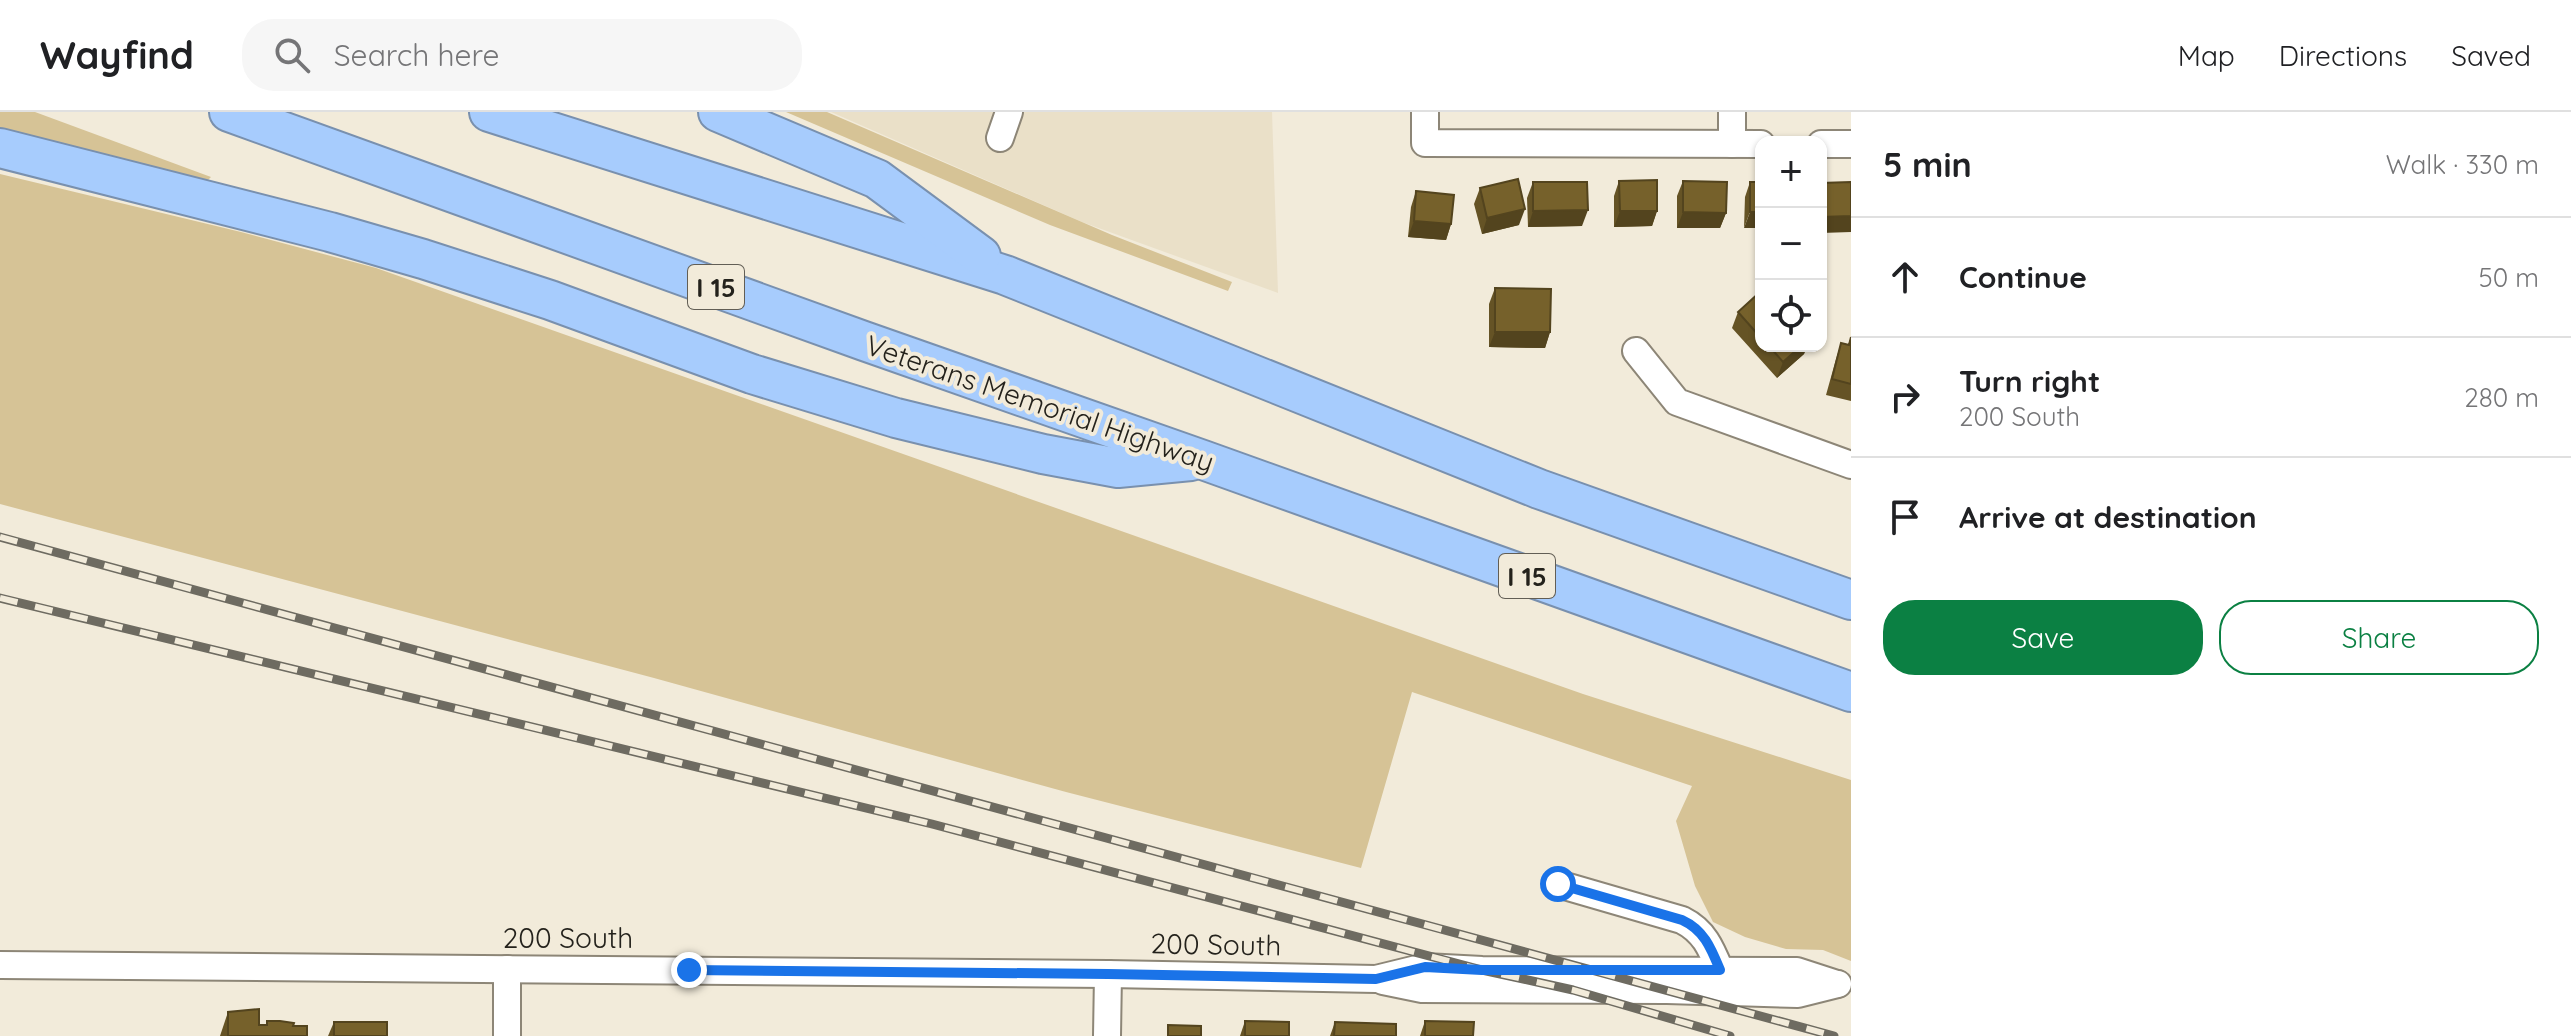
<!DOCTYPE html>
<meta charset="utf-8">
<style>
:root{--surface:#fff;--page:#f6f6f6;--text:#202124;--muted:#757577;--line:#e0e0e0;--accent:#0b8043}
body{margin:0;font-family:Quicksand,sans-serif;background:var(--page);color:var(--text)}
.controls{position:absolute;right:24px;top:24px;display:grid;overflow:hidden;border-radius:16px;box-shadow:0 2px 6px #0004}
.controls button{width:72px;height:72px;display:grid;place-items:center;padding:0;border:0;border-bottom:2px solid var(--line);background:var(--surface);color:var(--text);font:40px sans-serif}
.stop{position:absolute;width:24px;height:24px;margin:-18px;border:6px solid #1a73e8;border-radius:50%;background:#fff}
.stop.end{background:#1a73e8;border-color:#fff;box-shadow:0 2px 8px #0008}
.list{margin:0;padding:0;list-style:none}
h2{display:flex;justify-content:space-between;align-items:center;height:104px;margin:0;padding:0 32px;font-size:34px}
h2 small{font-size:26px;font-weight:400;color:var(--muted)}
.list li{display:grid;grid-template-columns:52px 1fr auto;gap:24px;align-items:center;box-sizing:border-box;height:120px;padding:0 32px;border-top:2px solid var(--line)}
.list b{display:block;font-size:30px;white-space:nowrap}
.list p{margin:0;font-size:26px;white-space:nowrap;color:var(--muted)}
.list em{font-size:26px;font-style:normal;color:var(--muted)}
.actions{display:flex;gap:16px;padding:24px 32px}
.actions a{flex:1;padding:18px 0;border:2px solid var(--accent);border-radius:32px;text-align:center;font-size:28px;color:var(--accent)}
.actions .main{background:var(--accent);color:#fff}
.icon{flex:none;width:44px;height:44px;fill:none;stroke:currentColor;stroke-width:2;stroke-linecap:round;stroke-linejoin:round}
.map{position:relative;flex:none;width:1851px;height:924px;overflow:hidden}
header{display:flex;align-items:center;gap:48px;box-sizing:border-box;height:112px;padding:0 40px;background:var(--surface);border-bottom:2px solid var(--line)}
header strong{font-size:38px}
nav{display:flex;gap:44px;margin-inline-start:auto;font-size:28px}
.search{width:560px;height:72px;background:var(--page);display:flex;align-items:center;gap:20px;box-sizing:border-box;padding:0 28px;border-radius:32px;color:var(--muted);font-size:30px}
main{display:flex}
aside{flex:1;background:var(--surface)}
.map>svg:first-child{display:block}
.built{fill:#eae0c8}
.green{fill:#d6c396}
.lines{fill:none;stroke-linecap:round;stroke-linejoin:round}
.minor-casing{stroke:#8d8677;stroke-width:30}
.highway-casing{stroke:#7990ae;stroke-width:42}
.minor{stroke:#fff;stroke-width:26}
.highway{stroke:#a7ccfd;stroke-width:38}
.rail-casing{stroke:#6e6b61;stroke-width:9}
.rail{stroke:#f2ebda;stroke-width:6;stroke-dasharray:18;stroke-linecap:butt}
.wall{fill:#655325}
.shaded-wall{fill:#53441e}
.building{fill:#76612b;stroke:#53441e;stroke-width:2}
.route{stroke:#1a73e8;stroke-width:10}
.labels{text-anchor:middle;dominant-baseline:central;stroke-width:8;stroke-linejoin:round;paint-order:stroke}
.shield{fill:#f2ebda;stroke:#625e55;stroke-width:2}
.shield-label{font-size:26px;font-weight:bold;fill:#24221c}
.street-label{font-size:28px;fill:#24221c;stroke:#f2ebda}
</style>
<header>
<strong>Wayfind</strong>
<div class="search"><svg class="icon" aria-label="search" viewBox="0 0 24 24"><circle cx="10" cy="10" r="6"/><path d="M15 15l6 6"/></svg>Search here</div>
<nav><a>Map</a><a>Directions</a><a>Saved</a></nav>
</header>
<main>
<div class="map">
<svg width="1851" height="924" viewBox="0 0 1851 924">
<rect width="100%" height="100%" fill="#f2ebda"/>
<polygon class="built" points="831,0 1272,0 1278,181 1082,110"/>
<g class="green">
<polygon points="0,0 35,0 211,65 208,68 0,17"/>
<polygon points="786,0 827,0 1112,123 1232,170 1228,179 1050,113"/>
<polygon points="0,62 241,120 376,156 1583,582 1851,668 1851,849 1823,838 1786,837 1745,825 1713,810 1695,774 1676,709 1692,674 1412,580 1361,756 1066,680 654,566 0,392"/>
</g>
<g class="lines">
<defs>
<g id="minor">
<polyline points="1425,0 1425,31 1761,32"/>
<polyline points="1000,26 1009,0"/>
<polyline points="1732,32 1732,0"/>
<polyline points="1821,32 1851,32"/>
<polyline points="1636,239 1677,290 1851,353"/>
<path d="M1558,772L1682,808C1704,819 1711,836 1720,858"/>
<polyline points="0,853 1108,862 1376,867 1425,855 1482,858 1797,859 1837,872"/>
<polyline points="507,857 507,924"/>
<polyline points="1383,869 1422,877 1667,878 1798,882 1838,872"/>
<polyline points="1107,924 1108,862"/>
</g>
<g id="highway">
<polyline points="229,0 864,229 1203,348 1851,580"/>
<polyline points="489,0 1005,163 1539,377 1851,488"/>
<polyline points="718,0 877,67 981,144"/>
<polyline points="0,36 330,120 423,147 550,188 752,262 896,306 1043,342 1118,356 1191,349"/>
</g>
</defs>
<use href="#minor" class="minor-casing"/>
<use href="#highway" class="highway-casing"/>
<use href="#minor" class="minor"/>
<use href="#highway" class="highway"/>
<defs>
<g id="rail">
<polyline points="0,425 1834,924"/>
<polyline points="0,486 932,712 1482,858 1573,878 1730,924"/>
</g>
</defs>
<use href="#rail" class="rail-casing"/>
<use href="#rail" class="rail"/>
</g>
<g class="wall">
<polygon points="1619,69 1657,99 1652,114 1614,115 1614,84"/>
<polygon points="1683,69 1726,101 1720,116 1677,116 1677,84"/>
<polygon points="1533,70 1582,114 1528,115 1527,86"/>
<polygon points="1750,70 1761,70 1744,116 1745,85"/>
<polygon points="1480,76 1519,113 1482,122 1474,92"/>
<polygon points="1416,79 1451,112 1446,128 1408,125 1411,95"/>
<polygon points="1495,176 1550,220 1545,236 1489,235 1489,192"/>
<polygon points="1761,179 1761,234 1807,234 1804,242 1777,266 1732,216 1738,200"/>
<polygon points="1851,225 1851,289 1826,283 1836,247 1841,231 1848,233"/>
<polygon points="228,900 259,913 266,913 267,909 293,914 307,924 220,924"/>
<polygon points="1245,909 1289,924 1240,924"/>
<polygon points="1425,909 1473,924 1420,924"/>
<polygon points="334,910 387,924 328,924"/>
<polygon points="1335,910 1396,924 1330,924"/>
</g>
<g class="shaded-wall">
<polygon points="1525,97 1519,113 1482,122 1487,106"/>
<polygon points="1588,98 1582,114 1528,115 1533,99"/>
<polygon points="1620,99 1657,99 1652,114 1614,115"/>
<polygon points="1683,100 1726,101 1720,116 1677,116"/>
<polygon points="1750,100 1761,100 1761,116 1744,116"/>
<polygon points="1851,104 1851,120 1821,121 1821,105"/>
<polygon points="1414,109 1451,112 1446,128 1408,125"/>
<polygon points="1495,220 1550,220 1545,236 1489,235"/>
<polygon points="1801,234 1807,234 1804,242 1777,266 1783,250"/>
</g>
<g class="building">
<polygon points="1518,67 1525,97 1487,106 1480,76"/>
<polygon points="1657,68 1657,99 1620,99 1619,69"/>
<polygon points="1683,69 1727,70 1726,101 1683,100"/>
<polygon points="1533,70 1587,70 1588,98 1533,99"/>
<rect x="1750" y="70" width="11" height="30"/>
<polygon points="1851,70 1851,104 1821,105 1821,71"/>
<polygon points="1416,79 1454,83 1451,112 1414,109"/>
<polygon points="1495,176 1551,177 1550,220 1495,220"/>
<polygon points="1761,179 1761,226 1738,200"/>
<polygon points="1851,225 1851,272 1832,267 1841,231 1849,233"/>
<polygon points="1769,234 1801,234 1783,250"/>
<polygon points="259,897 259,913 267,913 267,909 280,909 294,911 293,914 307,914 307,924 228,924 228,900"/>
<polygon points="1245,909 1289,910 1289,924 1245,924"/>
<polygon points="1425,909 1474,910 1473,924 1425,924"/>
<rect x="334" y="910" width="53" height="14"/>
<polygon points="1335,910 1396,912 1396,924 1334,924"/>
<polygon points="1168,913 1201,914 1201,924 1168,924"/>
</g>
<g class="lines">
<path class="route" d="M689,858L1108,862L1376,867L1425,855L1482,858H1720C1711,836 1704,818 1682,808L1558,772"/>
</g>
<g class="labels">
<g class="shield">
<rect x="688" y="153" width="56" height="44" rx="6"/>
<rect x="1499" y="442" width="56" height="44" rx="6"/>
</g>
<g class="shield-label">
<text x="716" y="175">I 15</text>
<text x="1527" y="464">I 15</text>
</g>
<g class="street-label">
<text transform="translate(1040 291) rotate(19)">Veterans Memorial Highway</text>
<text x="568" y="825">200 South</text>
<text transform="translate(1216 832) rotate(1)">200 South</text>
</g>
</g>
</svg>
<div class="controls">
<button>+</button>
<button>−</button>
<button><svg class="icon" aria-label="locate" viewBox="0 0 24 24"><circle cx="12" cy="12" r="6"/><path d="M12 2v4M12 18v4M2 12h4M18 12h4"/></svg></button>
</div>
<div class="stop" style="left:1558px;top:772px"></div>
<div class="stop end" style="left:689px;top:858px"></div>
</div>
<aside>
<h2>5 min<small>Walk · 330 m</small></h2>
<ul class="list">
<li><svg class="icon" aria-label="ahead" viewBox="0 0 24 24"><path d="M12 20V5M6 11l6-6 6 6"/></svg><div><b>Continue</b></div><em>50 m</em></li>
<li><svg class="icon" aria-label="right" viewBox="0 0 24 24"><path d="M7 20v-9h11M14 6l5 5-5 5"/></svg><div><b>Turn right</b><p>200 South</p></div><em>280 m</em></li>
<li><svg class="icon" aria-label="arrive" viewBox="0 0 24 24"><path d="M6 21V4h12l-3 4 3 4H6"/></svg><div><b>Arrive at destination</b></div></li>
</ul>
<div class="actions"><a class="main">Save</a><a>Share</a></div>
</aside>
</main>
